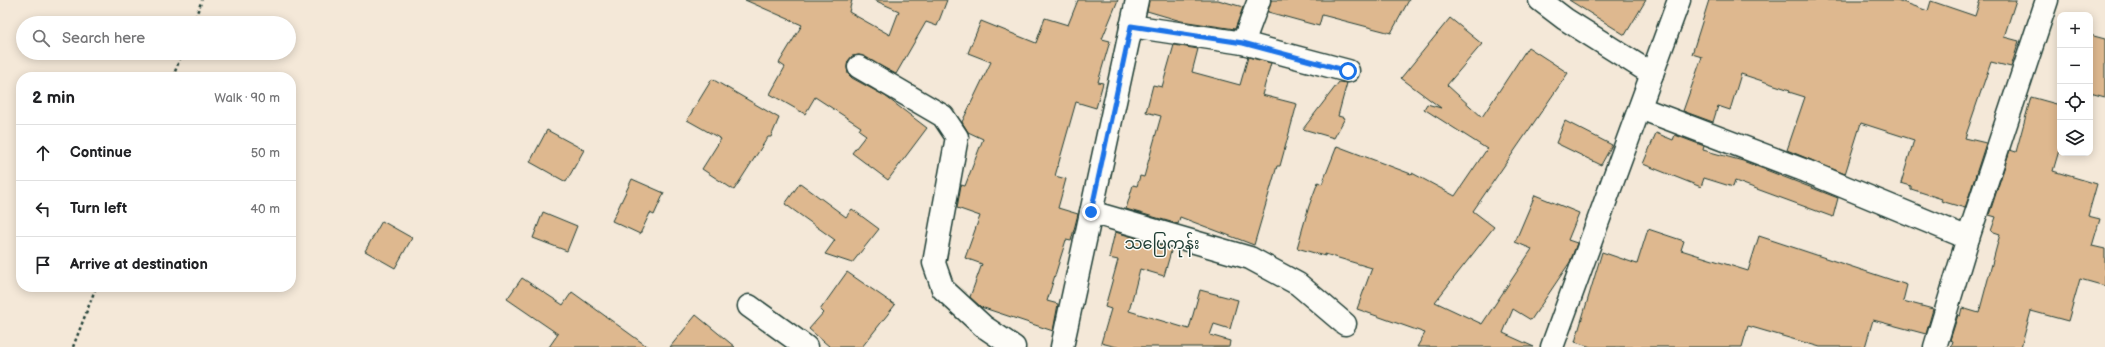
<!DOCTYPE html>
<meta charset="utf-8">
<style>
:root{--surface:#fff;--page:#f2f2f2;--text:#202124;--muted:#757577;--line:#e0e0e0}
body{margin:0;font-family:"Balsamiq Sans","Noto Sans Myanmar",sans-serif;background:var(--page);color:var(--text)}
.controls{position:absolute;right:12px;top:12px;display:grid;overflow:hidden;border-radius:8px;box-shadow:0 2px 10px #0003}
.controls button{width:36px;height:36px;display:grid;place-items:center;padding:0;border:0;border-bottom:1px solid var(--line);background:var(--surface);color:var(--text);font:20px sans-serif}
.stop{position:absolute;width:12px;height:12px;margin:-9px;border:3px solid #1a73e8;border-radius:50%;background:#fff}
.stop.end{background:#1a73e8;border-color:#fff;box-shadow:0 1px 4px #0008}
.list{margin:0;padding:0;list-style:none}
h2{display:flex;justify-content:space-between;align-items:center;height:52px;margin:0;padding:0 16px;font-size:17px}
h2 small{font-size:13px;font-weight:400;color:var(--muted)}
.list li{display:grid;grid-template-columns:26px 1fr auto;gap:12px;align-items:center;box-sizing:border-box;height:56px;padding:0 16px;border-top:1px solid var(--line)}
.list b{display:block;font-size:15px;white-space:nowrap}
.list em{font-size:13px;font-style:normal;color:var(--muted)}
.icon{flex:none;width:22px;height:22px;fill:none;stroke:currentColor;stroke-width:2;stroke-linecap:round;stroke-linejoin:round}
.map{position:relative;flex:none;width:2105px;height:347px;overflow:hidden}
.search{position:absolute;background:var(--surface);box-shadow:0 2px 10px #0003;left:16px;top:16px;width:280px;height:44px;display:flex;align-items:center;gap:10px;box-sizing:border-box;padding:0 14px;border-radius:22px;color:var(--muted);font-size:15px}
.panel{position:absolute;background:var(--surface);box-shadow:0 2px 10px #0003;left:16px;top:72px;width:280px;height:220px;border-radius:16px}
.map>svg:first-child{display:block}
.building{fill:#deb88f;stroke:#1f3d34}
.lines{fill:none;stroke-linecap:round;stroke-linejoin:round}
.street-casing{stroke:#1f3d34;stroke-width:25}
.path{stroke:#1f3d34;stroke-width:2.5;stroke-dasharray:3 3;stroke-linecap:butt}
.street{stroke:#fdfcf7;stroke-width:22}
.route{stroke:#1a73e8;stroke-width:5}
.labels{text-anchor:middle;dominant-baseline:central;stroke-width:3;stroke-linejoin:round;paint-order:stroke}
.quarter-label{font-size:16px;fill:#1f3d34;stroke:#fdfcf7}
</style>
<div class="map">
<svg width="2105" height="347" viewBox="0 0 2105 347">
<rect width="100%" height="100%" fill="#f4e8d8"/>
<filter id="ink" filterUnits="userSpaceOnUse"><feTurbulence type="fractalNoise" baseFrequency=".025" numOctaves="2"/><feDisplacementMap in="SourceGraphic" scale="8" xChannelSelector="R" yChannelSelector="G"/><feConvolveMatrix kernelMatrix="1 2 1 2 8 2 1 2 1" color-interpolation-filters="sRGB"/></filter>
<g filter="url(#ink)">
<g class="building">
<polygon points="745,0 852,0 849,12 890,35 899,11 874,0 947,0 937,26 926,22 896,74 859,55 852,56 848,61 847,67 848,74 852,78 885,96 927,128 888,180 852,153 866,135 859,130 861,127 815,97 805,114 770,94 785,67 779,63 802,25"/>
<polygon points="1078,0 1118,0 1102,39 1110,41 1098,82 1103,83 1096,108 1076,102 1055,176 1066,179 1058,208 1078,214 1071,241 1066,240 1047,301 1058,304 1053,331 981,307 970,297 982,264 965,258 980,216 957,208 961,185 965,186 983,139 968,132 962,122 991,62 968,53 981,21 1036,43 1045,18 1068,25"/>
<polygon points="1149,0 1218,0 1243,7 1235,29 1181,21 1147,11"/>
<polygon points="1271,0 1409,0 1391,33 1322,15 1319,26 1268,12"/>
<polygon points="1569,0 1646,0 1625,35"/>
<polygon points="1709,0 1897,0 1928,11 1931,1 1975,16 1980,0 2016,0 2004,37 2019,41 2011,67 1991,62 1965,138 1986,143 1965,208 1941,201 1942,199 1911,189 1911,186 1901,183 1914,140 1861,123 1845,174 1787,150 1805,97 1789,92 1790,90 1741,74 1730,110 1718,106 1713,122 1683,111 1702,57 1692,54"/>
<polygon points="1450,18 1482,44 1447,85 1482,117 1528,47 1568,73 1473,211 1494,227 1435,302 1482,324 1532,249 1515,242 1535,195 1579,213 1568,240 1577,243 1570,262 1531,320 1513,309 1503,333 1534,347 1417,347 1425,333 1357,309 1372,268 1325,254 1325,256 1297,248 1309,206 1318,182 1322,184 1337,146 1411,174 1412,173 1455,196 1487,149 1424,109 1427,104 1441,108 1401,78"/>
<polygon points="2090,35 2105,39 2105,97 2090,93"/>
<polygon points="1174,45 1198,49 1192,72 1240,85 1248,57 1271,63 1262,95 1297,104 1280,166 1277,166 1254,245 1180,217 1178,224 1126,209 1133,185 1137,186 1140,176 1144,177 1161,116 1146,112 1153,85 1162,87"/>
<polygon points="712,79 779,118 771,137 768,137 734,190 702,169 721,139 687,120"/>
<polygon points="1339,82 1347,83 1338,116 1345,118 1334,138 1303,129"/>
<polygon points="2031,97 2060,105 2060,147 2053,171 2097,184 2088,216 2100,219 2092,246 2105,249 2105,286 2080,279 2068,321 2031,311 2021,347 1951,347 1953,341 1950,340 1958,315 1960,316 1962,308 1979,313 2000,234 1991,231 1996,217 1989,215 2010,150 2016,152"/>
<polygon points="1565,121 1612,145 1601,165 1556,143"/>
<polygon points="547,130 584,150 566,182 530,162"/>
<polygon points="1656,133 1673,140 1675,135 1704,146 1703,150 1743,161 1838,198 1833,217 1735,181 1733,187 1704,178 1701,187 1643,164"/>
<polygon points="632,179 664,193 654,215 650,213 640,234 612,221"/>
<polygon points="800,183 846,217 852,209 879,229 852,263 825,254 835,240 785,204"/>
<polygon points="543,212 577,226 567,251 533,238"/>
<polygon points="382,221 412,238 395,268 365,251"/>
<polygon points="1648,229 1684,241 1681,250 1748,271 1759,236 1907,285 1903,301 1933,309 1926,334 1873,320 1865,347 1820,347 1748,326 1742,347 1591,347 1575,342 1602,252 1637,264"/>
<polygon points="1115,232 1172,248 1164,276 1140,269 1129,311 1189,329 1200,290 1238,300 1230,329 1214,324 1210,335 1230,341 1229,347 1117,347 1101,343 1111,309 1105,307 1118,260 1109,258"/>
<polygon points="847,272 895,305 862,347 830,347 809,329 823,313 820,310"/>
<polygon points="522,278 563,305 572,292 648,347 549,347 558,334 507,299"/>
<polygon points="696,315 735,347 670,347"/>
</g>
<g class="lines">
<defs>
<g id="street">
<polyline points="1540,0 1565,19 1652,74"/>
<polyline points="1131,26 1243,43 1348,71"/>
<polyline points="1243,43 1259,0"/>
<polyline points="859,67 943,116 957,137 934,263 943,289 983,326 1014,347"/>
<polyline points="1640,108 1806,171 1968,238"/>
<polyline points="1091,212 1250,258 1298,284 1345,324"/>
<polyline points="749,306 806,347"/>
<polyline points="1062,347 1137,0"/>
<polyline points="1552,347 1679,0"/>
<polyline points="1935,347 1968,238 2047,0"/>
</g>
</defs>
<use href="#street" class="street-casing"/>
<g class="path">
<polyline points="193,23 202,0"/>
<polyline points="173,77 182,53"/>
<polyline points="73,347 96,287"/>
</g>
<use href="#street" class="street"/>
</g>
</g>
<g class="lines" filter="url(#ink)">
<polyline class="route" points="1091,212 1131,26 1243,43 1348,71"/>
</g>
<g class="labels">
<g class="quarter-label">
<text x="1162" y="244">သပြေကုန်း</text>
</g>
</g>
</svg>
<div class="controls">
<button>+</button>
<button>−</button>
<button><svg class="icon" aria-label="locate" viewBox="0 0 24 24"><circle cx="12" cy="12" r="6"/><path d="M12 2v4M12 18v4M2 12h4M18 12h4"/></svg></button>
<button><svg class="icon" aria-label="layers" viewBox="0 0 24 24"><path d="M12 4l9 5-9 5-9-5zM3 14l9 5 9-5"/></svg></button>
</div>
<div class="stop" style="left:1348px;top:71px"></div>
<div class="stop end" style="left:1091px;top:212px"></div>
<div class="search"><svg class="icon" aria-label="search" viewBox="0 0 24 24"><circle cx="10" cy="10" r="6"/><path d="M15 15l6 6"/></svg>Search here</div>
<section class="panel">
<h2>2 min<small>Walk · 90 m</small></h2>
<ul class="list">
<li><svg class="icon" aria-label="ahead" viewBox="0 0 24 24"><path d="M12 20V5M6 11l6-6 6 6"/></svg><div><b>Continue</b></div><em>50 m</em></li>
<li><svg class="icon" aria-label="left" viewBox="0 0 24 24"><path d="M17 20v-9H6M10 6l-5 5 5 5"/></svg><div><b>Turn left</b></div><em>40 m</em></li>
<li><svg class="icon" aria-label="arrive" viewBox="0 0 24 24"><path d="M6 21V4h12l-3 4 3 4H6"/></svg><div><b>Arrive at destination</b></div></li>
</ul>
</section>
</div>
